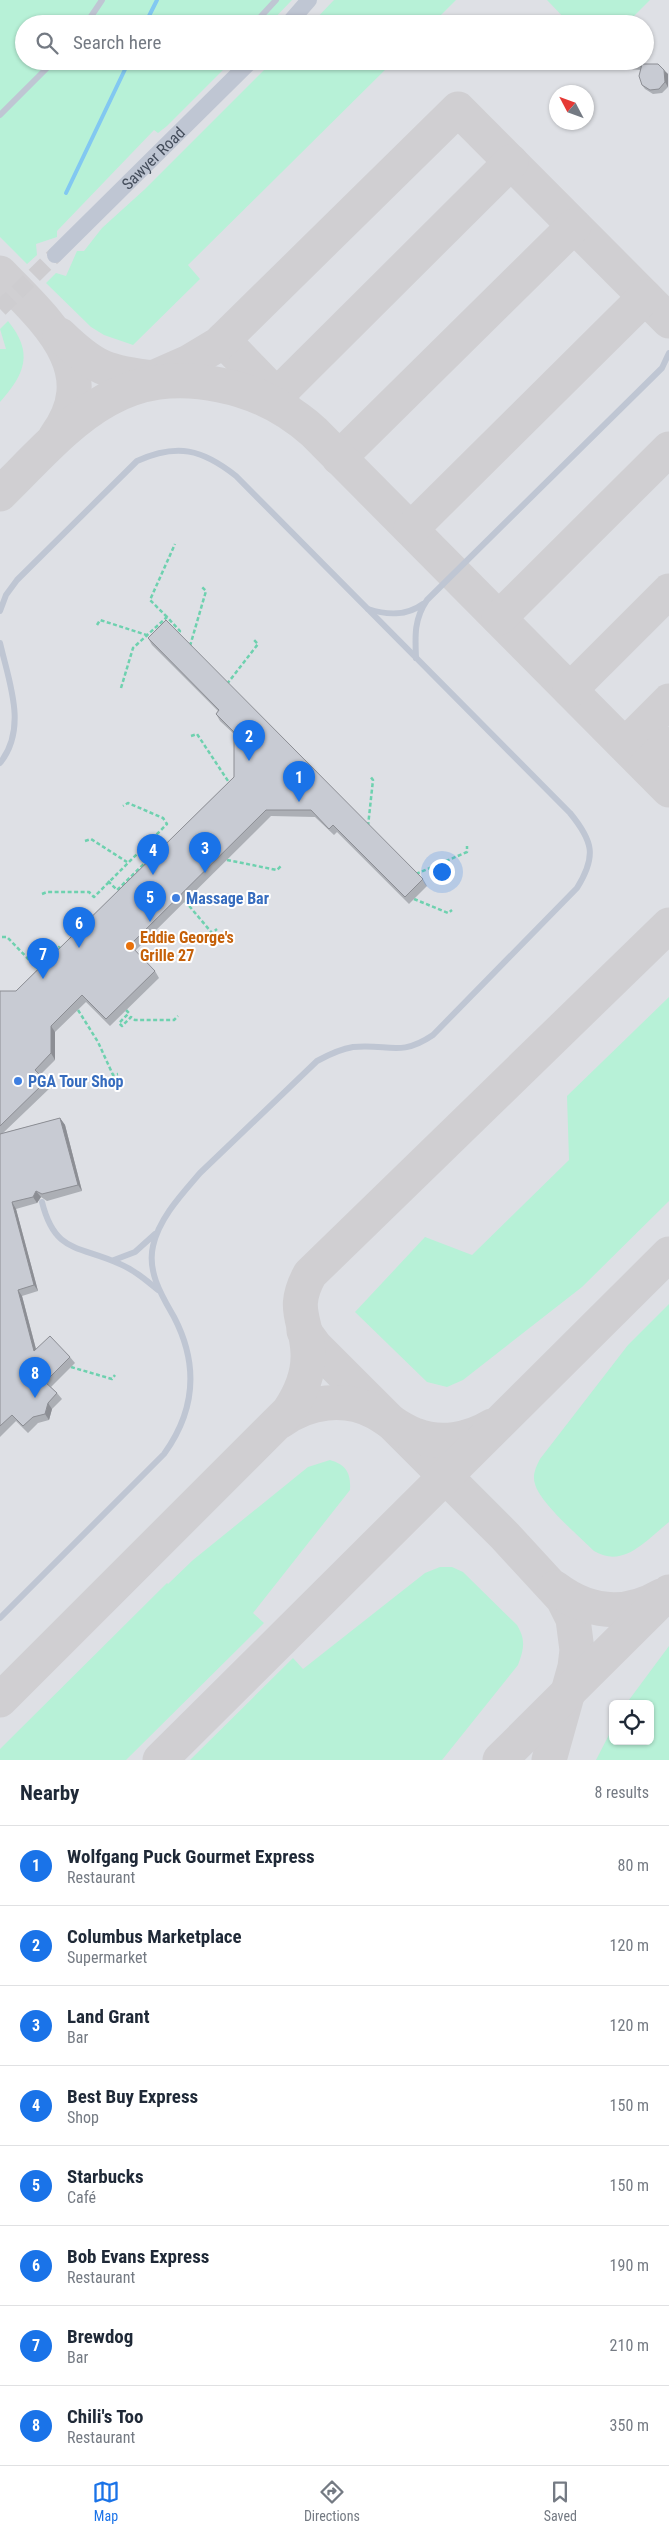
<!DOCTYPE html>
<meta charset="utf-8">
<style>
:root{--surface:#fff;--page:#f2f2f3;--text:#1f2937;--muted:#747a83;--line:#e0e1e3;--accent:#1a73e8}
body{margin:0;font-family:"Roboto Condensed",sans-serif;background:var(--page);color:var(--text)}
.controls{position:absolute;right:15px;bottom:15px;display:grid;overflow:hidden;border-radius:8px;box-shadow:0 1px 4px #0004}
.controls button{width:45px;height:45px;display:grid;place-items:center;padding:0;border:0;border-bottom:1px solid var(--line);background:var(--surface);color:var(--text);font:25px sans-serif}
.compass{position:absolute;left:549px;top:85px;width:45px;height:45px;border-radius:50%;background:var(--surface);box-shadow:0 1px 4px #0004;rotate:311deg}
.you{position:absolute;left:441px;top:871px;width:18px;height:18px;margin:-12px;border:4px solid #fff;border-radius:50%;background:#1a73e8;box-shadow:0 0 0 8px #1a73e833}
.badge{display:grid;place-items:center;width:32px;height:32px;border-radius:50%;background:var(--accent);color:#fff;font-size:16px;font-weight:700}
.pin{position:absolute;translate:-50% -41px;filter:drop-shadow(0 1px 2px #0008)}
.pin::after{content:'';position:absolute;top:26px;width:18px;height:15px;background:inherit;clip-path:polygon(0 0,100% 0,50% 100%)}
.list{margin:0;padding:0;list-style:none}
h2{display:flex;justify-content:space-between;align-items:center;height:65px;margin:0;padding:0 20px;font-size:21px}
h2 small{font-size:16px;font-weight:400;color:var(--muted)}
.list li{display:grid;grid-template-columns:32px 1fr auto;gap:15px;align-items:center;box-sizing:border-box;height:80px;padding:0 20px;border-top:1px solid var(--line)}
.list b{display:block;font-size:19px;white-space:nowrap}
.list p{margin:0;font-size:16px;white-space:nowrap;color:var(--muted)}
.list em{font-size:16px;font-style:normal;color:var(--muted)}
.icon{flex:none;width:28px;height:28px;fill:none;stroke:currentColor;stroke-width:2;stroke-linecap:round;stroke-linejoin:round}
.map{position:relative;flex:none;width:669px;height:1760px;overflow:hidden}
.search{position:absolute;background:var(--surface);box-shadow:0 1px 4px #0004;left:15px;right:15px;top:15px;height:55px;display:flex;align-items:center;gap:12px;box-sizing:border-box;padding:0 18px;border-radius:28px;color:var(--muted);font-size:19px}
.sheet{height:705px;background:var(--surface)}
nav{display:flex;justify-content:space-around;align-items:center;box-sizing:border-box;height:70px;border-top:1px solid var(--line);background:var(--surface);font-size:14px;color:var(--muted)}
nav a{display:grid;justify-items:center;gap:2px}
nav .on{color:var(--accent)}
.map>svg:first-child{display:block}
.airport{fill:#dee0e5;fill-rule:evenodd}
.green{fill:#b7f1d7}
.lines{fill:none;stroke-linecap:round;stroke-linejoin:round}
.stream{stroke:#82c8f1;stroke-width:4}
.taxiway{stroke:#d0cfd2;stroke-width:35}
.tertiary-tunnel{stroke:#cecdd0;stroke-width:16;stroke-dasharray:16 8;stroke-linecap:butt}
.path{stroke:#6ed1af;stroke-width:2.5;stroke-dasharray:4 2.5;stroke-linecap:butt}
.service{stroke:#bfc6d3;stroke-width:6}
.tertiary{stroke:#bfc6d3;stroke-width:16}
.path-bridge{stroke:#6ed1af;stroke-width:2.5;stroke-dasharray:4 2.5;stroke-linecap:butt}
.wall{fill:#acafb5}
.shaded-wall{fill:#8c8e94}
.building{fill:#c8cbd3;stroke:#8c8e94}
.shop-dot{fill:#3f7fe0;stroke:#fff;stroke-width:2}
.food-dot{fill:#e8710a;stroke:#fff;stroke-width:2}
.labels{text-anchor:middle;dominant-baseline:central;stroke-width:4;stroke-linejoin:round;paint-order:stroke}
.street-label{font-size:16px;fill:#444d5b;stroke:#fff}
.shop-label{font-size:16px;font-weight:bold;fill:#366cbe;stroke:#fff;text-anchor:start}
.food-label{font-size:16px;font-weight:bold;fill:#c56008;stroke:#fff;text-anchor:start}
</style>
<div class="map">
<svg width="669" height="1760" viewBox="0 0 669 1760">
<rect width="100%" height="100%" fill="#f0eded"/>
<path class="airport" d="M0,0H669V1760H0ZM24,24H645V61H24ZM556,92H586V122H556ZM613,1704H650V1741H613Z"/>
<g class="green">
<polygon points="0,0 292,0 269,24 24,24 24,61 232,61 167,126 158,133 154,130 57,231 57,237 36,244 37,255 27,264 0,237"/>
<polygon points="334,0 456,0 432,24 311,24"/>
<polygon points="547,0 650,0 626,24 570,24"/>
<polygon points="273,61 394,61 188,265 200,279 133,345 104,335 91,327 46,283 56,273 66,276 77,251 84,251 102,228 144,190"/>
<path d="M8,321C34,353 25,374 0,402V349H6L0,329Z"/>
<polygon points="669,997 669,1201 582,1287 463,1380 447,1387 427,1382 355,1312 425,1237 472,1255 569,1160 567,1096"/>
<path d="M669,1304V1522C646,1540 624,1569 594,1551C579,1536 540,1503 535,1484C532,1475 536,1467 540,1459L628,1345Z"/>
<path d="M330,1460C347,1465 351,1474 350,1490L253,1613L264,1623L126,1760H0V1749L167,1583L168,1584L193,1560L308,1467Z"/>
<path d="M440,1567H452L463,1572L517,1625C526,1640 524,1649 518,1665L442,1760H190L293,1658L303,1669L425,1573Z"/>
<polygon points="669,1646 669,1760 596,1760 613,1727 613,1741 650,1741 650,1704 626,1704"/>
</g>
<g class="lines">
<g class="stream">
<polyline points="145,24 157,0"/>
<polyline points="66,193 129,61"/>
</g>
<g class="taxiway">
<path d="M0,273C44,319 105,369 56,436"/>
<path d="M60,335C94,368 107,373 155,378"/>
<polyline points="223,340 282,401"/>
<polyline points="155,377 189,362 219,344 458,109 669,321"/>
<polyline points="277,395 511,162"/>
<polyline points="339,458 574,226"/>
<path d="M0,494C67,428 115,363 220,385C256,392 286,407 314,432L669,790"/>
<polyline points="411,529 645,297"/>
<polyline points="499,618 669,449"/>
<polyline points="570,690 669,591"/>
<polyline points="625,745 669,701"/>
<polyline points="646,766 669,744"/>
<polyline points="304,1331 315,1346 505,1536 563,1599 573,1619 577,1650 575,1667 549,1760"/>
<path d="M281,1421C308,1401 345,1396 375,1412C388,1419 400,1430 415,1435C440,1445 469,1440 492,1426"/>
<path d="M555,1588C588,1613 625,1617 661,1596"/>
<path d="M0,1700L289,1411C301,1393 309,1375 308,1353C307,1319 290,1310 310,1274L669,925"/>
<polyline points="160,1760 669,1254"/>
<polyline points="500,1760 669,1592"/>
</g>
<polyline class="tertiary-tunnel" points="0,309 55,255"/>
<g class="path">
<polyline points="167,617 150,600 175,544"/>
<polyline points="190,646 206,591 202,587"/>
<polyline points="227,684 258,644 254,640"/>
<polyline points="121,688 133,648 167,617 180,631 178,634"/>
<polyline points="191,736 197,734 230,784"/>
<polyline points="368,826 373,780 370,776"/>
<polyline points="85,841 91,839 127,862"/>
<polyline points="227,860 277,870 281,866"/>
<polyline points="416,874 467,852 467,846"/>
<polyline points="108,881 117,890 145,863 147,865"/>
<polyline points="42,894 47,892 89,892 94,897 167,824 163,818 128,803 123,806"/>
<polyline points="414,899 448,913 452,910"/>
<polyline points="185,901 212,933 217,929"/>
<polyline points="2,937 7,937 37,968 59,947 61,950"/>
<polyline points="78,1010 98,1042 113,1075 118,1074"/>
<polyline points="126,1010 129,1013 119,1023 122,1026 131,1017 135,1020 174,1020 178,1016"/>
<polyline points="71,1367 112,1379 115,1375"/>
</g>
<g class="service">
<polyline points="86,24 102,0"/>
<polyline points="254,24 276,0"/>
<polyline points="0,115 54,61"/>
<path d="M368,609C386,615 407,616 423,604"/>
<path d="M0,611L6,595L17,580L137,461C177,443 202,449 236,476L570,813C593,841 597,856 577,888L433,1035C399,1058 388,1043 353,1047C340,1049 328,1055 317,1061L200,1173C182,1194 159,1218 153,1246C147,1272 162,1296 174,1317C199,1365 195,1411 164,1454L0,1618"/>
<path d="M0,643C9,682 28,728 0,763"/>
<path d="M416,658C415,636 414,619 427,600L662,368L669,353"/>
<path d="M42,1202C55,1254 79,1245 120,1264C134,1270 146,1280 158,1290"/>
<polyline points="114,1260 135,1252 155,1234"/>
</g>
<g class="tertiary">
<polyline points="288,24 309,0"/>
<path id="s1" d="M55,255L251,61"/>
</g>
<polyline class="path-bridge" points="97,625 100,620 153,637"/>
</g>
<g class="wall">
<polygon points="619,61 644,61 644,64 668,74 668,87 662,93 653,94 645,89 642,85 641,70 629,69 622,65"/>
<polygon points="148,638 423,879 427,886 409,904 337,832 334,835 315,817 271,816 135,951 155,971 159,978 110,1026 86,1002 55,1032 55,1060 40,1075 46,1081 51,1087 3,1133 60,1118 65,1125 82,1191 47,1201 41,1197 37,1203 16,1209 38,1291 22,1296 36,1349 70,1357 75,1363 51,1387 57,1393 62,1399 52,1409 49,1420 38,1423 28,1433 16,1421 0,1437 0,991 16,991 234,777 234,734 220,721 216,714 218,711 152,645"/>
</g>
<g class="shaded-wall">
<polygon points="664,70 668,74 668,87 665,82"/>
<polygon points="51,1026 55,1032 55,1060 51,1053"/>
<polygon points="60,1118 65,1125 82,1191 78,1185"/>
<polygon points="36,1191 41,1197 37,1203 33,1197"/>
<polygon points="12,1202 16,1209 38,1291 34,1285"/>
<polygon points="18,1290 22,1296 38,1357 34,1351"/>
<polygon points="48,1403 52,1409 49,1420 45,1414"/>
</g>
<g class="building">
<polygon points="620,61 641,61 641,66 625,65"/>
<polygon points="642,64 658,64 664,70 665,82 659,89 650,90 642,85 639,76"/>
<polygon points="166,620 423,879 405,897 333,825 329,829 311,810 266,810 130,945 155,971 106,1019 82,995 51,1026 51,1053 35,1070 46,1081 0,1126 0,991 16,991 234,777 234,732 216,714 219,710 148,638"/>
<polygon points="60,1118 78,1185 42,1194 36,1191 33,1197 12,1202 34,1285 18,1290 34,1351 50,1336 70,1357 45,1382 57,1393 48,1403 45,1414 33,1417 23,1426 12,1415 0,1426 0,1134"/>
</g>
<g class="shop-dot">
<circle cx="176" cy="898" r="5"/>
<circle cx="18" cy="1081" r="5"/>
</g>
<circle class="food-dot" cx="130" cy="946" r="5"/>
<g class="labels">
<g class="street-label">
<text stroke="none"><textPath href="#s1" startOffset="138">Sawyer Road</textPath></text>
</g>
<g class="shop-label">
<text x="186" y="898">Massage Bar</text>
<text x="28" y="1081">PGA Tour Shop</text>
</g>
<g class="food-label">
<text x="140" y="937">Eddie George's<tspan x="140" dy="18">Grille 27</tspan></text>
</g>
</g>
</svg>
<div class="controls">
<button><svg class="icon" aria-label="locate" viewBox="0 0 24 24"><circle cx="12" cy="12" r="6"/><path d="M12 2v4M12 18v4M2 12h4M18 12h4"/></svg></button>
</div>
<svg class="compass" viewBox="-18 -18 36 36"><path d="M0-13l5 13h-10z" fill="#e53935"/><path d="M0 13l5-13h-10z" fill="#747a83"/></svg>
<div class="you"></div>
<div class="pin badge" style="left:299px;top:802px">1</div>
<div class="pin badge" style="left:249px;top:761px">2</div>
<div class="pin badge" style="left:205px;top:873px">3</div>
<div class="pin badge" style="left:153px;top:875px">4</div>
<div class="pin badge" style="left:150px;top:922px">5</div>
<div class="pin badge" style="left:79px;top:948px">6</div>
<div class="pin badge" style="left:43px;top:979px">7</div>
<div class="pin badge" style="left:35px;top:1398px">8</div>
<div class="search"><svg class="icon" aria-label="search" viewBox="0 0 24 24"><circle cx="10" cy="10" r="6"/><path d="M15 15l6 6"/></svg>Search here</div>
</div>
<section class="sheet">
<h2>Nearby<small>8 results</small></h2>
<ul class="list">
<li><span class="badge">1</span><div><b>Wolfgang Puck Gourmet Express</b><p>Restaurant</p></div><em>80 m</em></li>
<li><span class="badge">2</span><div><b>Columbus Marketplace</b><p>Supermarket</p></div><em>120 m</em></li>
<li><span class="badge">3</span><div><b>Land Grant</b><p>Bar</p></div><em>120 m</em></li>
<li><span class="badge">4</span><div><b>Best Buy Express</b><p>Shop</p></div><em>150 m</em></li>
<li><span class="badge">5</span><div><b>Starbucks</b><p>Café</p></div><em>150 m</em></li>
<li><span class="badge">6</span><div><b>Bob Evans Express</b><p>Restaurant</p></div><em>190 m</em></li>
<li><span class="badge">7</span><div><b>Brewdog</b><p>Bar</p></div><em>210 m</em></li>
<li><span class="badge">8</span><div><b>Chili's Too</b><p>Restaurant</p></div><em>350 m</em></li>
</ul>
</section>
<nav>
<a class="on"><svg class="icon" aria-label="map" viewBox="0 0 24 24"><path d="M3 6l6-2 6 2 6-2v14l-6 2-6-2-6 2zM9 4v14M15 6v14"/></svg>Map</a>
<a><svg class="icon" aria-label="directions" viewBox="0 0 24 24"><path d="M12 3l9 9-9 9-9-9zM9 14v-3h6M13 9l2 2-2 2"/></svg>Directions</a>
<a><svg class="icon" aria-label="saved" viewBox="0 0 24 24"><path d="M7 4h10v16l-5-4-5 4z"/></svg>Saved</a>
</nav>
